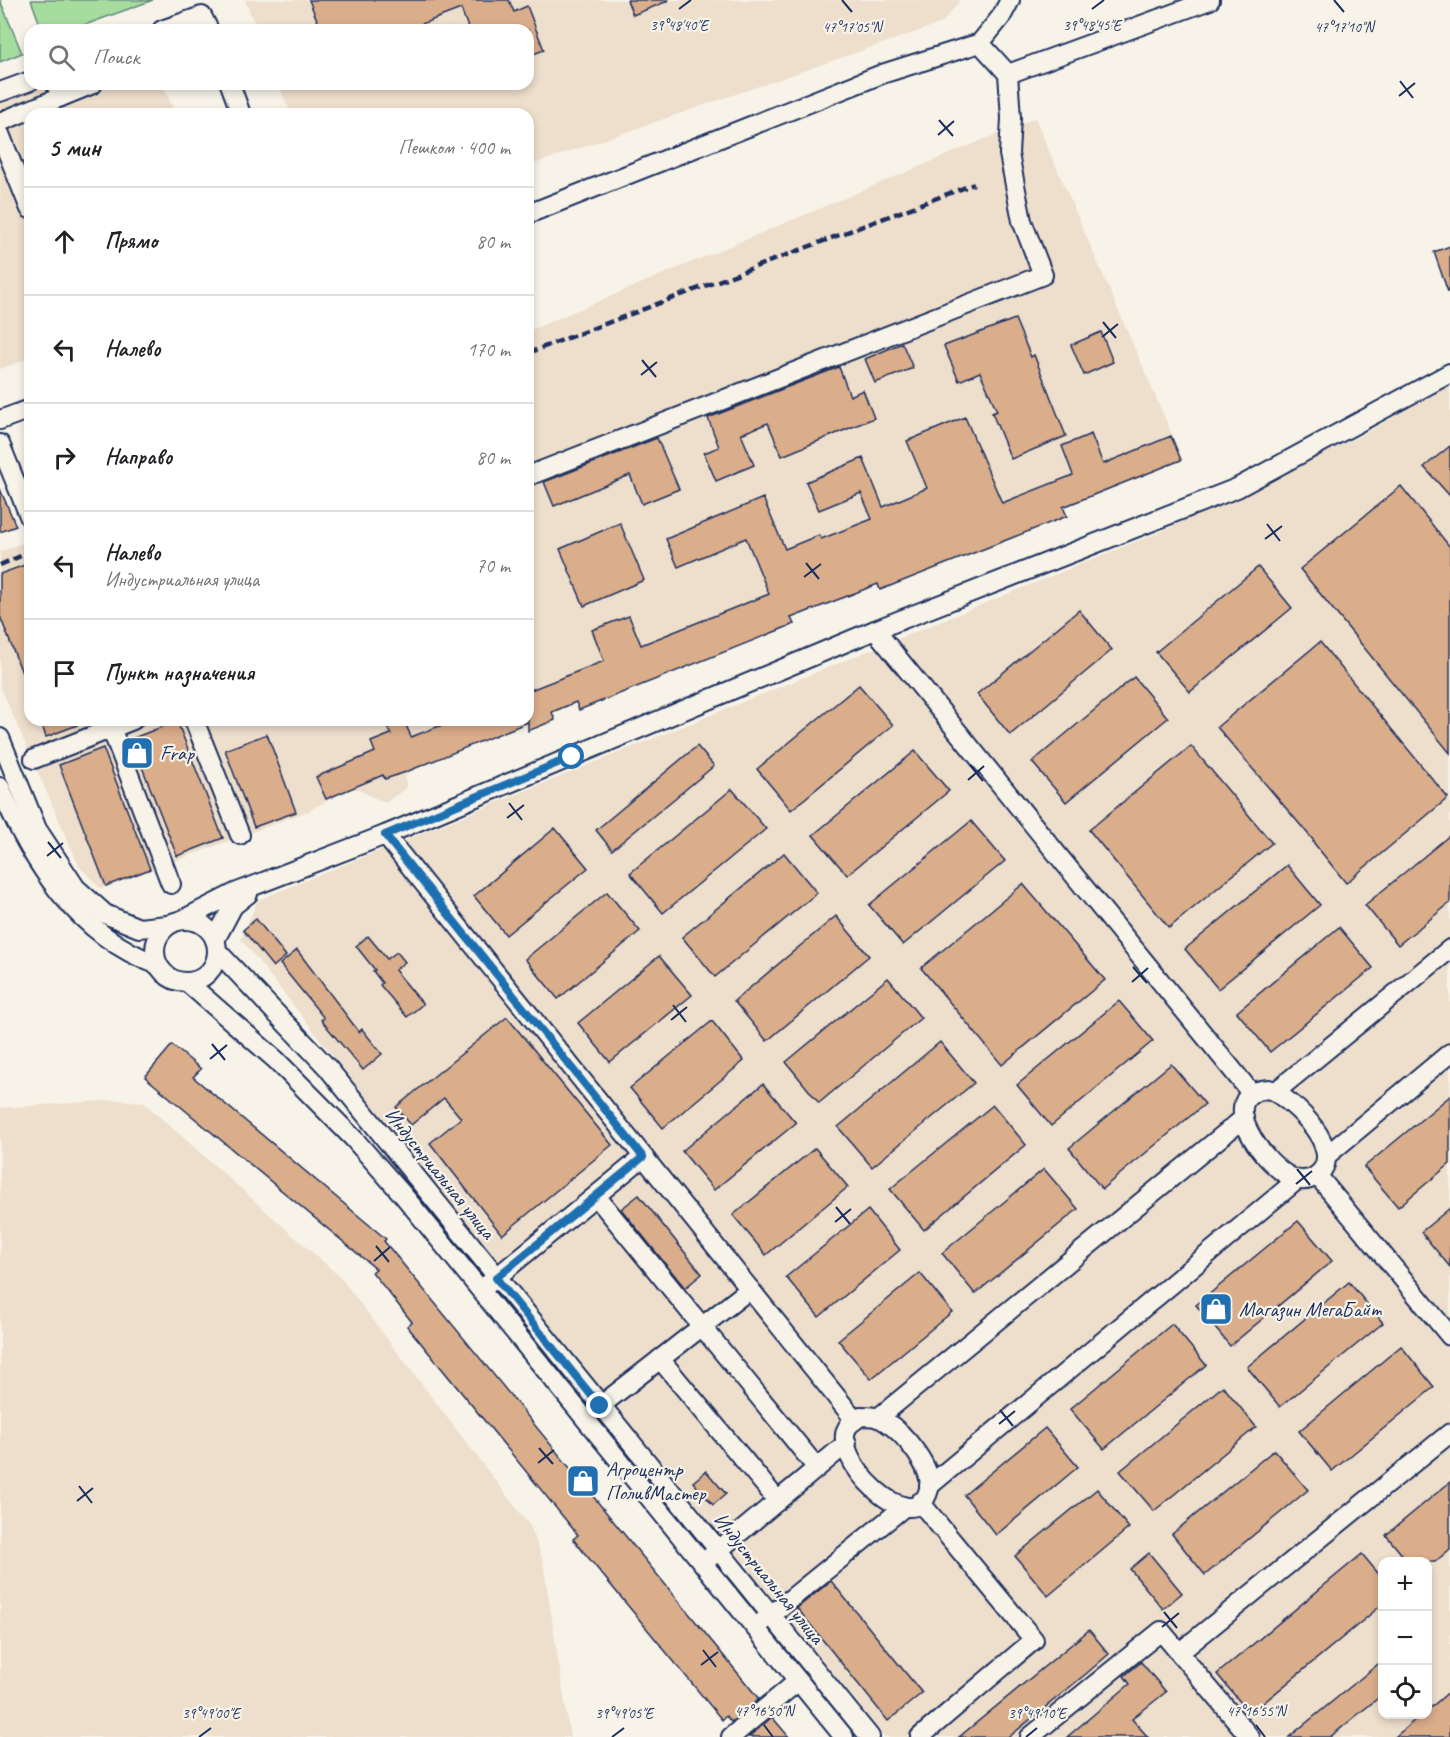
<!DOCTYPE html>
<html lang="ru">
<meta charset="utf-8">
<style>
:root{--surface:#fff;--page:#f6f6f6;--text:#202124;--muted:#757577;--line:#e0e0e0}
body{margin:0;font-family:Caveat,sans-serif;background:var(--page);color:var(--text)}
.controls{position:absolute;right:18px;bottom:18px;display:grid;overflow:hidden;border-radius:12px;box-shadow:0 3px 9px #0003}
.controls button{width:54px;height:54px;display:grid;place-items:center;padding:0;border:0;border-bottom:2px solid var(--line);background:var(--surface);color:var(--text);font:30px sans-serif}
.stop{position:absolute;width:18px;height:18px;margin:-14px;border:4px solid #1f6fb2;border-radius:50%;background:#fff}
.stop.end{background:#1f6fb2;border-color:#fff;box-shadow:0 2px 6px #0008}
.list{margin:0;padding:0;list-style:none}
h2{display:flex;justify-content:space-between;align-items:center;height:78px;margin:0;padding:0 24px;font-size:26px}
h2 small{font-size:20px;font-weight:400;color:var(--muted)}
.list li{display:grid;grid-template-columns:39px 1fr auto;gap:18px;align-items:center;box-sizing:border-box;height:108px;padding:0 24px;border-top:2px solid var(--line)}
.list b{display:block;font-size:22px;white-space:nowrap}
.list p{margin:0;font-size:20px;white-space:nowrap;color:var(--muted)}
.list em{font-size:20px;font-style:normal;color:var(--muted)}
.icon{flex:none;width:33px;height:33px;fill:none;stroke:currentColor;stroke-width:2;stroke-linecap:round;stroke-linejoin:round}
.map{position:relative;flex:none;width:1450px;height:1737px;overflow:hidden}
.search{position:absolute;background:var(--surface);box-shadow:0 3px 9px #0003;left:24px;top:24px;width:510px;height:66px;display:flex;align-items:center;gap:15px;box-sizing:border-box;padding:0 21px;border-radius:18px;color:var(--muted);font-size:22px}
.panel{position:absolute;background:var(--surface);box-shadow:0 3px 9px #0003;left:24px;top:108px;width:510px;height:618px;border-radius:18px}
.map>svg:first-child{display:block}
.built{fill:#eedecc;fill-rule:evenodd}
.green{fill:#a6dc9e;stroke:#60867e;stroke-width:1.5}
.building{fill:#daad8b;stroke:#1b2f5e;stroke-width:1.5}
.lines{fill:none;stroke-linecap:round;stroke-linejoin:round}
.minor-casing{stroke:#1b2f5e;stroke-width:22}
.minor{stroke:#f7f3e8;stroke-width:18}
.rail{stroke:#1b2f5e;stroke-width:4.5;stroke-dasharray:9 4.5;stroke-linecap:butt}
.route{stroke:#1f6fb2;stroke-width:8}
.ticks{fill:none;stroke:#1b2f5e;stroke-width:2}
.labels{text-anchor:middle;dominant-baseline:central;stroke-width:4.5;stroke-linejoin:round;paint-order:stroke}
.poi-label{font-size:21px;fill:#1b2f5e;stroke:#f7f3e8;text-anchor:start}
.street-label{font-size:21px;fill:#1b2f5e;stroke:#f7f3e8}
.ticks-label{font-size:15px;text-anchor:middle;fill:#1b2f5e;stroke:#f7f3e8;stroke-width:4.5;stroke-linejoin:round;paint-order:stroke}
</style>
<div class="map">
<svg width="1450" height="1737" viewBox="0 0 1450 1737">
<rect width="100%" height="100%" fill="#f7f3e8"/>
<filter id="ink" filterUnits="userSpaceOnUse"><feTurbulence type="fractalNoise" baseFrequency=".0167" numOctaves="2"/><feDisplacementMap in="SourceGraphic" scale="12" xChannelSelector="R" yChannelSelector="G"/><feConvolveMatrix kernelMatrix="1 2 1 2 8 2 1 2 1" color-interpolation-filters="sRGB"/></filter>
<g filter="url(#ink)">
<g class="built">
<polygon points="245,0 960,0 942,23 528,166 528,114 291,114 278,84 528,84 528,30 257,30"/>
<polygon points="52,84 163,84 175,114 30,114 30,358 0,369 0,104"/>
<polygon points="1035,118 1183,460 406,772 406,788 385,803 353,787 308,811 101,889 79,866 0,686 0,552 30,540 30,720 528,720 528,331"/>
<path d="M1450,385V1737H885L399,1139L241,939L258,900L1167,529L1360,436ZM1382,1562H1428V1714H1382Z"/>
<polygon points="119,1100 143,1102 340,1277 530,1526 543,1561 570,1737 0,1737 0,1108"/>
</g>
<g class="green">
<polygon points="0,0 22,53 0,62"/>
<polygon points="31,0 153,0 71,30 42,30"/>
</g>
<g class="building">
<polygon points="309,0 509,0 514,12 527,6 544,50 528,56 528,30 469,30 461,9 406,30 321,30"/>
<polygon points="627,0 668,0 668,1 633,15"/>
<polygon points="1450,246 1450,292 1448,292 1434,252"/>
<polygon points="1015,319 1031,357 1034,355 1066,436 1011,459 992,413 997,411 980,372 959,381 944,346"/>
<polygon points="1101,332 1113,362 1084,375 1071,345"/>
<polygon points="902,343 913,368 875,383 865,359"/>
<polygon points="839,367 850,396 863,390 874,418 782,456 768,423 741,434 754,465 716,481 704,453 719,447 708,418"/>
<polygon points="965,417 1002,503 1073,475 1062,446 1091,434 1103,464 1171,436 1181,460 1063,507 1067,516 880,590 878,584 791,618 794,624 579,710 576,702 552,712 555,720 528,731 528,722 406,772 385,779 383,775 326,799 316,777 375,752 371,742 391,734 385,720 404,720 411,737 455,720 528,720 528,691 604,661 592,630 629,616 641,645 769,594 746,538 678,567 666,539 763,498 785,549 819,535 821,539 872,519 861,493 819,510 806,482 863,458 883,507 927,488 907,441"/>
<polygon points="657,438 679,489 642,504 630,475 554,506 544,482"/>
<polygon points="1450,446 1450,496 1424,467"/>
<polygon points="1401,486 1450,547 1450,753 1300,569"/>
<polygon points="0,489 16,526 0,532"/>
<polygon points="620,523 644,580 584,606 560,549"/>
<polygon points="30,563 30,691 29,691 0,616 0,574"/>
<polygon points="1258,567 1292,608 1190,692 1156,652"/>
<polygon points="1079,610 1112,650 1010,735 977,694"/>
<polygon points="1320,642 1448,798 1346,883 1313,842 1314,841 1217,727"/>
<polygon points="1134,677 1168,718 1066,802 1032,762"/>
<polygon points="859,685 893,725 791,810 757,769"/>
<polygon points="40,720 88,720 88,721 46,737"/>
<polygon points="177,721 223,838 177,856 131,739"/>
<polygon points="267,734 296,812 254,827 225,750"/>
<polygon points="697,746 714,766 612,850 596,830"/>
<polygon points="1191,746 1272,843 1169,928 1089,830"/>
<polygon points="103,748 150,869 106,886 59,765"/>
<polygon points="915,751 949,791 847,875 813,835"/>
<polygon points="732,789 766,829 663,913 630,873"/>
<polygon points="971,821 1005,861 903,945 869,905"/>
<polygon points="555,828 588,868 506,935 474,896"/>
<polygon points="1450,835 1450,903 1398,945 1365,905"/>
<polygon points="784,853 817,893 715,977 682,937"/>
<polygon points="1287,865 1320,905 1218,989 1185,949"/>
<polygon points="1023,884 1105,980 1002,1065 921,968"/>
<polygon points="607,892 640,931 558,999 525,959"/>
<polygon points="836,916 869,956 767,1041 734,1001"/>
<polygon points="256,919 286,956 273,967 243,930"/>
<polygon points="1339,927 1373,968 1270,1052 1237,1012"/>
<polygon points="368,936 387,959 397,952 405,962 395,970 423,1004 407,1017 380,985 382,983 373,971 375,970 356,946"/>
<polygon points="297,950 359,1032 362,1029 382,1054 363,1070 321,1020 324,1018 280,964"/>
<polygon points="659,956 692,995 610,1062 578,1023"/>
<polygon points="888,978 921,1018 819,1103 786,1062"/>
<polygon points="1119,1001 1153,1041 1051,1126 1017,1085"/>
<polygon points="507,1017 612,1145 502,1235 430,1143 461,1118 444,1098 411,1125 396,1107"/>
<polygon points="712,1021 744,1061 663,1128 630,1088"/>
<polygon points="940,1042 974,1083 872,1167 838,1127"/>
<polygon points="172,1045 201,1069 193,1077 386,1239 384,1241 759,1699 731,1722 726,1716 722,1720 573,1539 578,1535 407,1326 412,1322 372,1272 376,1269 145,1077"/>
<polygon points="1171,1064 1205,1104 1102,1189 1069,1148"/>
<polygon points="763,1084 796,1123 714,1190 682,1151"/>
<polygon points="1450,1096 1450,1164 1398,1207 1364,1167"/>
<polygon points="993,1105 1026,1145 924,1230 890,1189"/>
<polygon points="815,1148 848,1187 766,1255 733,1215"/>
<polygon points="1044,1169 1078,1209 975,1294 942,1253"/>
<polygon points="639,1195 702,1274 685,1288 621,1209"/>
<polygon points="1450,1208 1450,1267 1421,1232"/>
<polygon points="868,1210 900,1250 819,1317 786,1277"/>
<polygon points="1298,1221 1332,1261 1230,1346 1196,1305"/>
<polygon points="920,1273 952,1312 871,1379 838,1340"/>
<polygon points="1349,1282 1383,1323 1280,1407 1247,1367"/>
<polygon points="1172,1324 1206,1365 1104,1449 1070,1409"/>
<polygon points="1401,1346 1434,1387 1332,1471 1299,1431"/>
<polygon points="1223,1386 1256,1427 1154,1511 1120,1471"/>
<polygon points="1045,1428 1078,1467 996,1535 964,1495"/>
<polygon points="1274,1450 1308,1490 1205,1575 1172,1534"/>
<polygon points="706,1471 726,1494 713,1505 693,1482"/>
<polygon points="1450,1482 1450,1549 1435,1562 1408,1562 1386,1535"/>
<polygon points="1097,1489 1129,1528 1048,1596 1015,1556"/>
<polygon points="1149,1553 1182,1593 1163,1609 1130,1569"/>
<polygon points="1362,1554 1383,1579 1383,1604 1250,1714 1217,1674"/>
<polygon points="831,1581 922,1693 888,1721 797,1608"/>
<polygon points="1089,1630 1109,1654 1087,1673 1009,1737 959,1737"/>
<polygon points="1383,1660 1383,1694 1377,1699 1330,1737 1289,1737"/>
<polygon points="1141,1662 1166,1692 1132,1719 1148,1737 1067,1737 1130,1684 1124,1676"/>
<polygon points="1450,1691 1450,1737 1395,1737 1422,1714 1428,1714 1428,1710"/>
<polygon points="772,1717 789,1737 749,1737"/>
</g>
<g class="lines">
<defs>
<g id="minor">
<polyline points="162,30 202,16 209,30"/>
<polyline points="1008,74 1210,0"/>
<polyline points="56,84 61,97 93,84"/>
<polyline points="230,84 241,114"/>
<polyline points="0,92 30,81"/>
<polyline points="0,122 61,97"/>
<polyline points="0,134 30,209"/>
<polyline points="528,214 882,74 980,43 1001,17 1010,0"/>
<polyline points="0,420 30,409"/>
<polyline points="0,444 30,518"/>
<polyline points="528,476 1043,275 1022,221 1009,154 1011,118 1008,74 980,43"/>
<polyline points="875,630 1252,1094"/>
<polyline points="108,720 171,884"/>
<polyline points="194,720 240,835"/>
<polyline points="0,738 37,829 76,888 105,914 139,928 167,925"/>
<polyline points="34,759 133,720"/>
<path d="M0,787C31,862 77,935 156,964"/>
<polyline points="385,835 855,1420"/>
<circle cx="186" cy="951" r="31"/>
<polyline points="182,920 235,893 385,835 875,630 1237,488 1450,373"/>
<polyline points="215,940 233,906 248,894"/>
<polyline points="217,951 327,1067 870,1737"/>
<polyline points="188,983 276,1060 354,1139 404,1196 844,1737"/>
<path d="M1269,1089C1292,1099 1349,1152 1316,1176C1310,1180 1302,1181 1295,1179C1265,1168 1210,1093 1269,1089Z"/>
<polyline points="1275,1092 1450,949"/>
<polyline points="1326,1156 1450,1053"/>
<polyline points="1317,1175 1450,1336"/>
<polyline points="596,1196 817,1468"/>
<polyline points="487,1285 643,1157"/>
<polyline points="660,1359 778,1501"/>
<polyline points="600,1406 750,1289"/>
<path d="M860,1416C870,1416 878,1416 886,1422C903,1432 934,1469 929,1489C915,1545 825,1455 849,1425C852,1422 857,1419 860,1416Z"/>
<polyline points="878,1418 1244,1118"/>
<polyline points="929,1486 1297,1180"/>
<polyline points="709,1558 847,1443"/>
<polyline points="761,1623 904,1507"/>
<polyline points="1180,1652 1450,1433"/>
<polyline points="731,1737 798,1681"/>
<polyline points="920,1737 1034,1640 920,1502"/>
<polyline points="1030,1737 1161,1631 1250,1737"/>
</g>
</defs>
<use href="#minor" class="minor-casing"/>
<use href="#minor" class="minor"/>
<g class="rail">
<polyline points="528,353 974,184"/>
<polyline points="0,565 30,552"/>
</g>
</g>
</g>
<g class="lines" filter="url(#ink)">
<polyline class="route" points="572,757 385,835 643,1157 496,1278 600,1406"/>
</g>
<path class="ticks" d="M842,0L852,12M1334,0L1344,12M679,9L691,0M1092,9L1104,0M1400,81L1413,98M1399,96L1415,83M939,120L953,136M938,135L954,121M1103,322L1116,338M1102,337L1118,324M642,360L656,377M641,375L657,362M1267,524L1280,541M1265,539L1282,526M806,563L819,579M804,577L821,564M970,765L983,781M968,780L984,766M509,803L522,820M507,818L524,805M48,842L61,858M47,856L63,843M1133,967L1147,983M1132,982L1148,968M673,1005L686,1022M671,1020L687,1007M212,1044L225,1060M210,1059L227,1045M1297,1169L1310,1185M1296,1184L1312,1171M836,1207L850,1224M835,1222L851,1209M376,1246L389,1262M374,1261L390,1247M1000,1410L1013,1426M999,1424L1015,1411M539,1448L553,1464M538,1463L554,1450M79,1486L92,1503M77,1501L93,1488M1164,1612L1177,1628M1162,1627L1179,1613M703,1650L716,1667M701,1665L718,1652M764,1725L773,1737M1256,1725L1265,1737M199,1737L211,1728M612,1737L624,1728M1026,1737L1037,1728"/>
<defs>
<symbol id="shop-square" viewBox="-11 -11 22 22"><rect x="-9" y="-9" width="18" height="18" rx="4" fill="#1f6fb2" stroke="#f7f3e8"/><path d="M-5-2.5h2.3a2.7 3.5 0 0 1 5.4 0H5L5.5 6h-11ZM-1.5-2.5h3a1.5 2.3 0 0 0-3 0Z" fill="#fff"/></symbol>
</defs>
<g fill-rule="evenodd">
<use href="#shop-square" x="118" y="734" width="38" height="38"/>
<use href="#shop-square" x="1197" y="1290" width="38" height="38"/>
<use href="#shop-square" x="564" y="1462" width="38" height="38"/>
</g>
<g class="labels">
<g class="poi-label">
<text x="160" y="753">Frap</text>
<text x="1239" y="1309">Магазин МегаБайт</text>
<text x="606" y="1469">Агроцентр<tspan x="606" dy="24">ПоливМастер</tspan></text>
</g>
<g class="street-label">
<text transform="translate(440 1173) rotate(51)">Индустриальная улица</text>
<text transform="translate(769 1578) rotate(51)">Индустриальная улица</text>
</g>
</g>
<g class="ticks-label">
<text x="679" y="30">39°48'40"E</text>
<text x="1092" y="30">39°48'45"E</text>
<text x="852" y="32">47°17'05"N</text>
<text x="1344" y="32">47°17'10"N</text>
<text x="764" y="1716">47°16'50"N</text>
<text x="1256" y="1716">47°16'55"N</text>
<text x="211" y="1718">39°49'00"E</text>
<text x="624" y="1718">39°49'05"E</text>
<text x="1037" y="1718">39°49'10"E</text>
</g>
</svg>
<div class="controls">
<button>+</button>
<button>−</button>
<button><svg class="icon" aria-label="locate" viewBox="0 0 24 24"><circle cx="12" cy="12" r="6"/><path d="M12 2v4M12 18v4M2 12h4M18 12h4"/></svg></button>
</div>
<div class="stop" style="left:572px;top:757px"></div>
<div class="stop end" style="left:600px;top:1406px"></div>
<div class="search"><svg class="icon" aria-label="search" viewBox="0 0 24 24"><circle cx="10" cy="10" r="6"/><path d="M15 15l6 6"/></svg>Поиск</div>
<section class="panel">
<h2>5 мин<small>Пешком · 400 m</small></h2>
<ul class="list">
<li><svg class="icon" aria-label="ahead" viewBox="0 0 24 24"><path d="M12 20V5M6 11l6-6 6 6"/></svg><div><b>Прямо</b></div><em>80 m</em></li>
<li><svg class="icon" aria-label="left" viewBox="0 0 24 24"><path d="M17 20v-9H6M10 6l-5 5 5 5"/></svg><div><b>Налево</b></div><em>170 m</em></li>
<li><svg class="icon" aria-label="right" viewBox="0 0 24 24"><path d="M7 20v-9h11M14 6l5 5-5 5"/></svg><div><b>Направо</b></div><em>80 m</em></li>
<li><svg class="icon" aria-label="left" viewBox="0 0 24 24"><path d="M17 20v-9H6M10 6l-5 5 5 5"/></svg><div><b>Налево</b><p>Индустриальная улица</p></div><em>70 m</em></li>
<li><svg class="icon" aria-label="arrive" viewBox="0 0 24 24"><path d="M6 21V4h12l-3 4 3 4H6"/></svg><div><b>Пункт назначения</b></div></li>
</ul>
</section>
</div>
